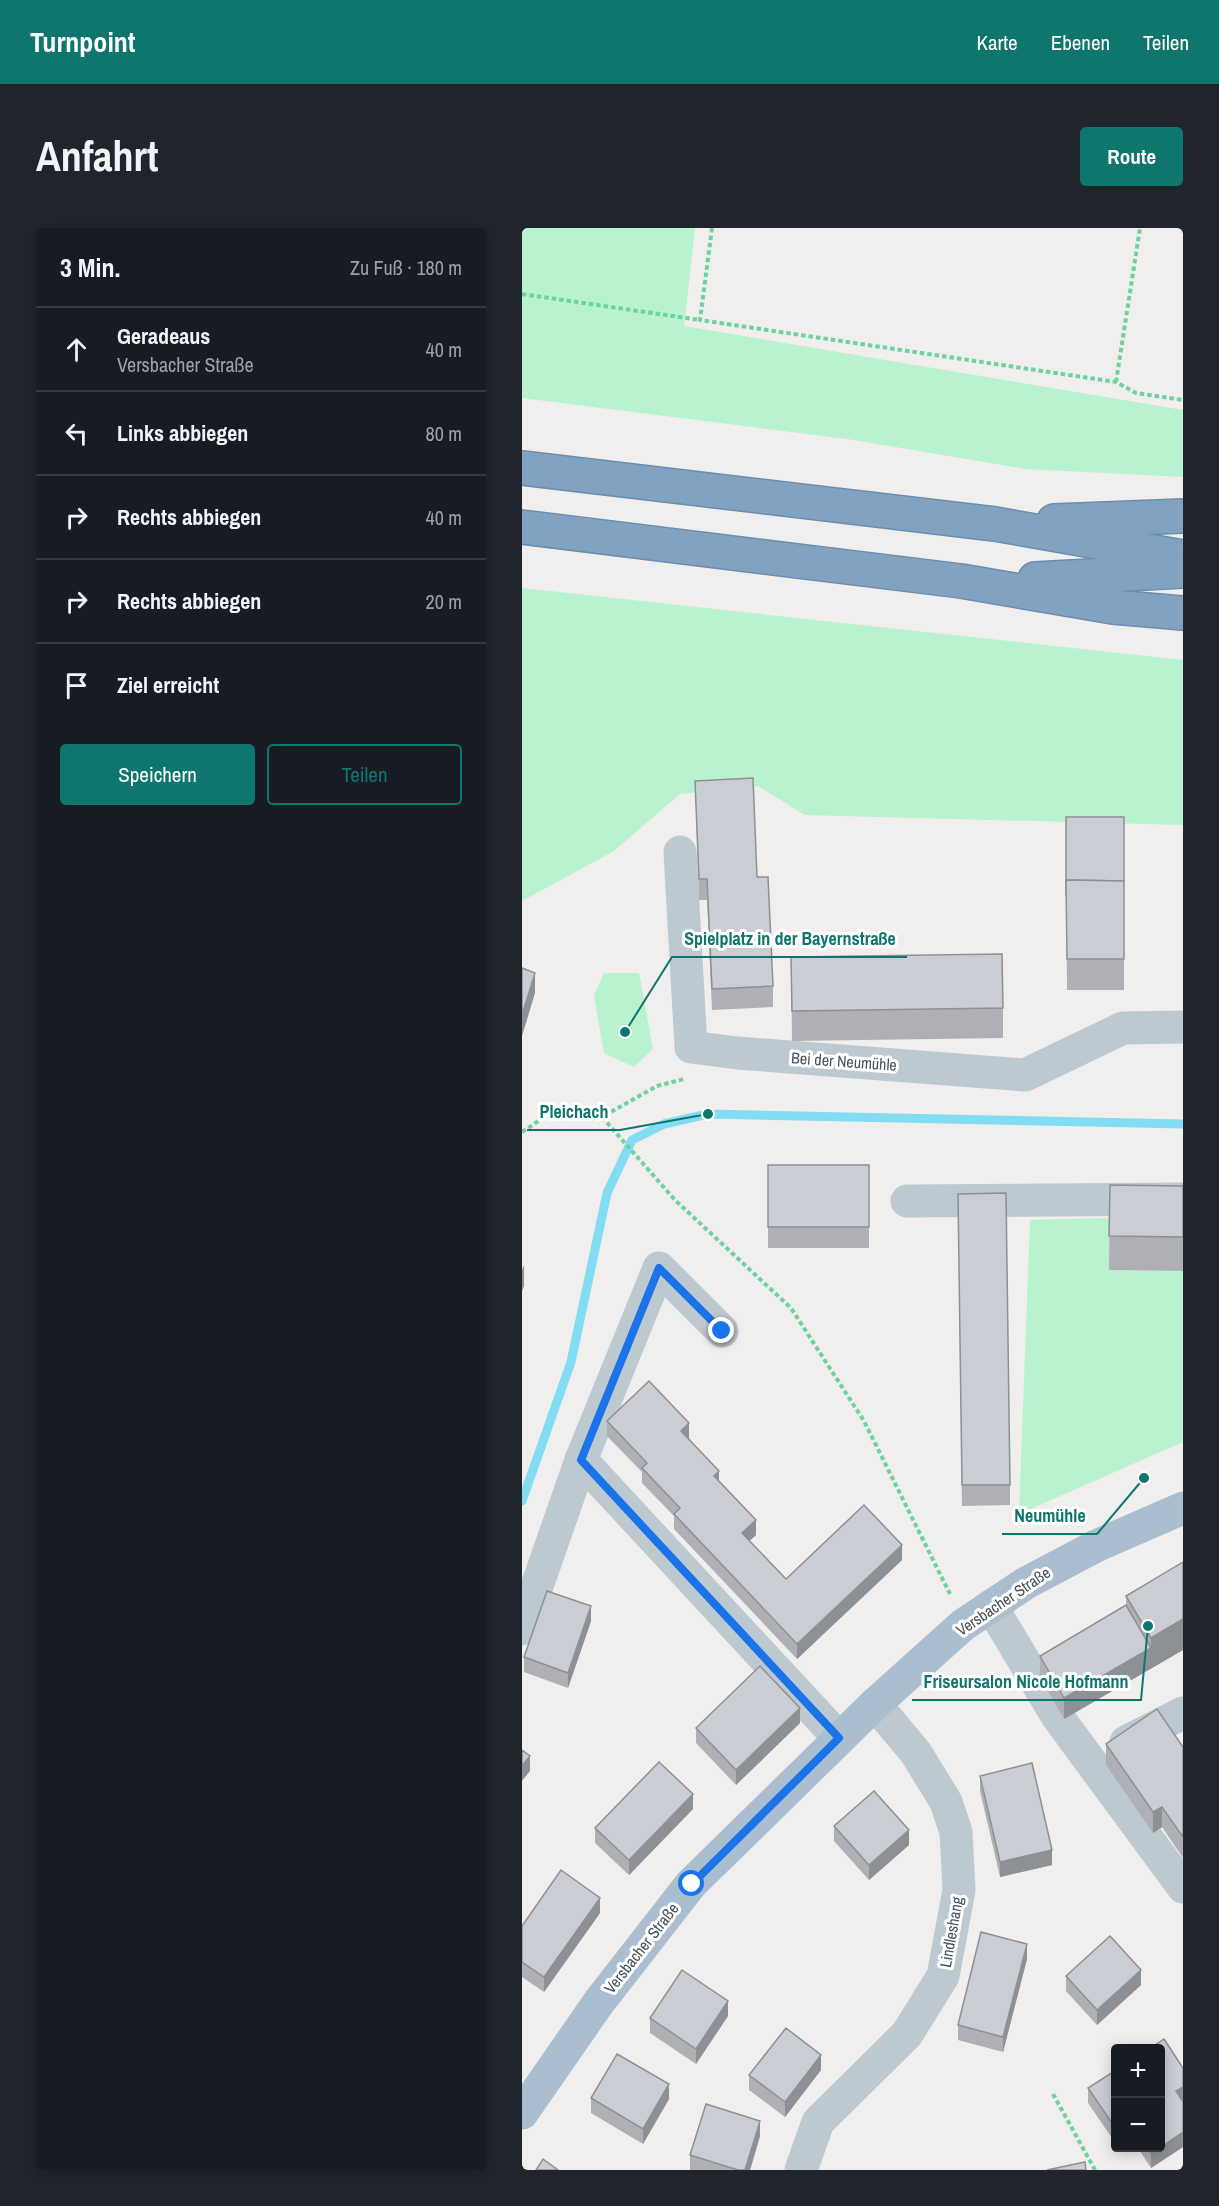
<!DOCTYPE html>
<html lang="de">
<meta charset="utf-8">
<style>
:root{--surface:#171b24;--page:#20242c;--text:#f1f3f6;--muted:#9ea1a6;--line:#363941;--accent:#0f766e}
body{margin:0;font-family:"Archivo Narrow",sans-serif;background:var(--page);color:var(--text)}
.controls{position:absolute;right:18px;bottom:18px;display:grid;overflow:hidden;border-radius:6px;box-shadow:0 3px 15px #0003}
.controls button{width:54px;height:54px;display:grid;place-items:center;padding:0;border:0;border-bottom:2px solid var(--line);background:var(--surface);color:var(--text);font:30px sans-serif}
.stop{position:absolute;width:18px;height:18px;margin:-14px;border:4px solid #1a73e8;border-radius:50%;background:#fff}
.stop.end{background:#1a73e8;border-color:#fff;box-shadow:0 2px 6px #0008}
.list{margin:0;padding:0;list-style:none}
h2{display:flex;justify-content:space-between;align-items:center;height:78px;margin:0;padding:0 24px;font-size:26px}
h2 small{font-size:20px;font-weight:400;color:var(--muted)}
.list li{display:grid;grid-template-columns:39px 1fr auto;gap:18px;align-items:center;box-sizing:border-box;height:84px;padding:0 24px;border-top:2px solid var(--line)}
.list b{display:block;font-size:22px;white-space:nowrap}
.list p{margin:0;font-size:20px;white-space:nowrap;color:var(--muted)}
.list em{font-size:20px;font-style:normal;color:var(--muted)}
.actions{display:flex;gap:12px;padding:18px 24px}
.actions a{flex:1;padding:14px 0;border:2px solid var(--accent);border-radius:6px;text-align:center;font-size:21px;color:var(--accent)}
.actions .main{background:var(--accent);color:#fff}
.icon{flex:none;width:33px;height:33px;fill:none;stroke:currentColor;stroke-width:2;stroke-linecap:round;stroke-linejoin:round}
.map{position:relative;flex:none;width:661px;height:1942px;overflow:hidden;border-radius:6px}
header{display:flex;align-items:center;gap:36px;box-sizing:border-box;height:84px;padding:0 30px;background:var(--accent);color:#fff}
header strong{font-size:28px}
nav{display:flex;gap:33px;margin-inline-start:auto;font-size:21px}
.intro{display:flex;align-items:center;justify-content:space-between;box-sizing:border-box;height:144px;padding:0 36px}
h1{margin:0;font-size:42px}
.button{padding:15px 27px;border-radius:6px;background:var(--accent);color:#fff;font-size:21px;font-weight:700}
main{display:flex;gap:36px;padding:0 36px}
aside{flex:1;background:var(--surface);border-radius:6px;box-shadow:0 3px 15px #0003}
.map>svg:first-child{display:block}
.green{fill:#b8f2ce}
.lines{fill:none;stroke-linecap:round;stroke-linejoin:round}
.stream{stroke:#82ddf3;stroke-width:9}
.highway-casing{stroke:#6d8dad;stroke-width:36}
.path{stroke:#6ed39f;stroke-width:4;stroke-dasharray:4.5 3;stroke-linecap:butt}
.minor{stroke:#bdc9d1;stroke-width:33}
.major{stroke:#abbecf;stroke-width:33}
.highway{stroke:#82a2c1;stroke-width:33}
.wall{fill:#aeb0b5}
.shaded-wall{fill:#8d9094}
.building{fill:#cacdd3;stroke:#8d9094;stroke-width:1.5}
.route{stroke:#1a73e8;stroke-width:8}
.labels{text-anchor:middle;dominant-baseline:central;stroke-width:6;stroke-linejoin:round;paint-order:stroke}
.street-label{font-size:16px;fill:#45525d;stroke:#fff}
.leader{fill:none;stroke:#0f766e;stroke-width:2}
.callout-dot{fill:#0f766e;stroke:#fff;stroke-width:2}
.callout-label{font-size:18px;text-anchor:middle;font-weight:bold;fill:#0f766e;stroke:#fff;stroke-width:6;stroke-linejoin:round;paint-order:stroke}
</style>
<header>
<strong>Turnpoint</strong>
<nav><a>Karte</a><a>Ebenen</a><a>Teilen</a></nav>
</header>
<div class="intro"><h1>Anfahrt</h1><a class="button">Route</a></div>
<main>
<aside>
<h2>3 Min.<small>Zu Fuß · 180 m</small></h2>
<ul class="list">
<li><svg class="icon" aria-label="ahead" viewBox="0 0 24 24"><path d="M12 20V5M6 11l6-6 6 6"/></svg><div><b>Geradeaus</b><p>Versbacher Straße</p></div><em>40 m</em></li>
<li><svg class="icon" aria-label="left" viewBox="0 0 24 24"><path d="M17 20v-9H6M10 6l-5 5 5 5"/></svg><div><b>Links abbiegen</b></div><em>80 m</em></li>
<li><svg class="icon" aria-label="right" viewBox="0 0 24 24"><path d="M7 20v-9h11M14 6l5 5-5 5"/></svg><div><b>Rechts abbiegen</b></div><em>40 m</em></li>
<li><svg class="icon" aria-label="right" viewBox="0 0 24 24"><path d="M7 20v-9h11M14 6l5 5-5 5"/></svg><div><b>Rechts abbiegen</b></div><em>20 m</em></li>
<li><svg class="icon" aria-label="arrive" viewBox="0 0 24 24"><path d="M6 21V4h12l-3 4 3 4H6"/></svg><div><b>Ziel erreicht</b></div></li>
</ul>
<div class="actions"><a class="main">Speichern</a><a>Teilen</a></div>
</aside>
<div class="map">
<svg width="661" height="1942" viewBox="0 0 661 1942">
<rect width="100%" height="100%" fill="#f1eeee"/>
<g class="green">
<polygon points="0,0 173,0 162,98 661,182 661,249 504,241 332,212 0,170"/>
<polygon points="0,360 661,432 661,597 283,587 236,558 158,566 92,623 0,673"/>
<polygon points="82,745 117,745 131,821 112,839 82,825 72,768"/>
<polygon points="588,990 588,1042 661,1043 661,1214 497,1286 508,992"/>
</g>
<g class="lines">
<polyline class="stream" points="0,1273 49,1134 85,965 110,912 142,896 186,886 661,896"/>
<defs>
<g id="highway">
<polyline points="0,240 473,296 661,329"/>
<polyline points="532,293 661,288"/>
<polyline points="0,299 439,353 591,379 661,385"/>
<polyline points="513,351 661,343"/>
</g>
</defs>
<use href="#highway" class="highway-casing"/>
<g class="path">
<polyline points="190,0 178,92 594,154 614,165 661,172"/>
<polyline points="0,66 178,92"/>
<polyline points="594,154 618,0"/>
<polyline points="80,889 153,972 269,1080 342,1193 428,1366"/>
<polyline points="0,904 21,890 29,877 50,887 67,891 80,889 135,858 162,851"/>
<polyline points="531,1866 573,1942"/>
</g>
<g class="minor">
<polyline points="158,624 169,819 215,825 503,847 601,800 661,799"/>
<polyline points="385,973 661,971"/>
<polyline points="59,1232 137,1040 200,1103"/>
<polyline points="469,1378 535,1488 661,1659"/>
<polyline points="0,1401 59,1232 317,1510"/>
<polyline points="604,1514 661,1485"/>
<polyline points="279,1942 296,1894 385,1806 421,1748 437,1662 434,1604 424,1574 394,1525 353,1476"/>
</g>
<polyline class="major" points="0,1885 77,1774 169,1656 353,1476 441,1397 504,1355 574,1318 661,1280"/>
<use href="#highway" class="highway"/>
</g>
<g class="wall">
<polygon points="173,553 235,649 251,758 251,779 190,782 185,672 177,672"/>
<polygon points="544,589 602,589 602,762 545,762"/>
<polygon points="269,729 481,780 481,810 270,813"/>
<rect x="246" y="937" width="101" height="83"/>
<polygon points="588,957 661,958 661,1043 587,1042"/>
<polygon points="436,966 488,1257 488,1277 440,1278"/>
<polygon points="85,1193 167,1210 234,1307 227,1313 264,1351 380,1332 275,1431 152,1301 152,1288 120,1255 120,1244 85,1208"/>
<polygon points="661,1334 661,1422 542,1491 518,1449 518,1428 604,1377 604,1368"/>
<polygon points="69,1393 46,1460 2,1444 2,1429"/>
<polygon points="278,1495 214,1557 174,1515 174,1500"/>
<polygon points="584,1516 661,1519 661,1630 640,1599 631,1605 584,1537"/>
<polygon points="458,1548 530,1637 478,1649 458,1563"/>
<polygon points="171,1581 107,1647 73,1615 73,1600"/>
<polygon points="312,1598 387,1617 347,1652 312,1613"/>
<polygon points="78,1685 22,1764 0,1749 0,1698"/>
<polygon points="505,1731 481,1824 436,1812 436,1797"/>
<polygon points="544,1748 619,1757 575,1797 544,1763"/>
<polygon points="206,1788 174,1836 128,1805 128,1790"/>
<polygon points="661,1840 661,1919 629,1940 616,1920 639,1920"/>
<polygon points="299,1842 263,1889 227,1862 227,1847"/>
<polygon points="594,1842 594,1916 566,1875 566,1860"/>
<polygon points="69,1870 147,1871 121,1916 69,1885"/>
<polygon points="238,1908 228,1942 168,1942 168,1927"/>
</g>
<g class="shaded-wall">
<polygon points="13,745 13,765 0,808 0,787"/>
<polygon points="2,1037 2,1058 0,1063 0,1042"/>
<polygon points="167,1195 167,1210 159,1218 159,1203"/>
<polygon points="197,1243 197,1257 192,1248"/>
<polygon points="234,1292 234,1307 220,1320 220,1305"/>
<polygon points="380,1317 380,1332 275,1431 275,1416"/>
<polygon points="69,1378 69,1393 46,1460 46,1445"/>
<polygon points="661,1391 661,1422 542,1491 542,1470 629,1420 629,1410"/>
<polygon points="278,1480 278,1495 214,1557 214,1542"/>
<polygon points="8,1528 8,1543 0,1553 0,1538"/>
<polygon points="171,1566 171,1581 107,1647 107,1632"/>
<polygon points="640,1579 640,1599 631,1605 631,1584"/>
<polygon points="387,1602 387,1617 347,1652 347,1637"/>
<polygon points="530,1622 530,1637 478,1649 478,1634"/>
<polygon points="78,1670 78,1685 22,1764 22,1749"/>
<polygon points="505,1716 505,1731 481,1824 481,1809"/>
<polygon points="619,1742 619,1757 575,1797 575,1782"/>
<polygon points="206,1773 206,1788 174,1836 174,1821"/>
<polygon points="299,1827 299,1842 263,1889 263,1874"/>
<polygon points="147,1856 147,1871 121,1916 121,1901"/>
<polygon points="661,1859 661,1874 654,1863"/>
<polygon points="238,1893 238,1908 228,1942 223,1942"/>
<polygon points="661,1904 661,1919 629,1940 629,1925"/>
</g>
<g class="building">
<polygon points="231,550 235,649 246,649 251,758 190,761 185,651 177,651 173,553"/>
<polygon points="544,589 602,589 602,653 544,652 544,668"/>
<polygon points="544,652 602,653 602,731 545,731"/>
<polygon points="480,726 481,780 270,783 269,729"/>
<polygon points="0,740 13,745 0,787"/>
<rect x="246" y="937" width="101" height="62"/>
<polygon points="588,957 661,958 661,1009 587,1008"/>
<polygon points="484,965 488,1257 440,1257 436,966"/>
<polygon points="127,1153 167,1195 159,1203 197,1243 192,1248 234,1292 220,1305 264,1351 342,1277 380,1317 275,1416 152,1286 158,1280 120,1240 125,1235 85,1193"/>
<polygon points="661,1334 661,1391 629,1410 604,1368"/>
<polygon points="25,1363 69,1378 46,1445 2,1429"/>
<polygon points="604,1377 629,1420 542,1470 518,1428"/>
<polygon points="238,1438 278,1480 214,1542 174,1500"/>
<polygon points="635,1481 661,1519 661,1609 640,1579 631,1584 584,1516"/>
<polygon points="0,1522 8,1528 0,1538"/>
<polygon points="137,1534 171,1566 107,1632 73,1600"/>
<polygon points="510,1535 530,1622 478,1634 458,1548"/>
<polygon points="352,1563 387,1602 347,1637 312,1598"/>
<polygon points="39,1642 78,1670 22,1749 0,1734 0,1698"/>
<polygon points="459,1704 505,1716 481,1809 436,1797"/>
<polygon points="588,1708 619,1742 575,1782 544,1748"/>
<polygon points="160,1742 206,1773 174,1821 128,1790"/>
<polygon points="264,1800 299,1827 263,1874 227,1847"/>
<polygon points="642,1811 661,1840 661,1859 654,1863 661,1874 661,1904 639,1919 639,1821 627,1821"/>
<polygon points="95,1826 147,1856 121,1901 69,1870"/>
<polygon points="594,1842 594,1901 566,1860"/>
<polygon points="184,1876 238,1893 223,1942 216,1942 168,1927"/>
<polygon points="625,1920 638,1920 629,1925"/>
<polygon points="21,1931 36,1942 14,1942"/>
<polygon points="563,1934 564,1942 525,1942"/>
</g>
<g class="lines">
<polyline class="route" points="170,1656 317,1510 59,1232 137,1040 200,1103"/>
</g>
<g class="labels">
<g class="street-label">
<text transform="translate(322 833) rotate(4)">Bei der Neumühle</text>
<text transform="translate(481 1373) rotate(-34)">Versbacher Straße</text>
<text transform="translate(429 1704) rotate(-80)">Lindleshang</text>
<text transform="translate(119 1720) rotate(-52)">Versbacher Straße</text>
</g>
</g>
<path class="leader" d="M103 804L150 729H385M186 886L98 902H5M622 1250L575 1306H480M626 1398L619 1472H390"/>
<g class="callout-dot">
<circle cx="103" cy="804" r="6"/>
<circle cx="186" cy="886" r="6"/>
<circle cx="622" cy="1250" r="6"/>
<circle cx="626" cy="1398" r="6"/>
</g>
<g class="callout-label">
<text x="268" y="717">Spielplatz in der Bayernstraße</text>
<text x="52" y="890">Pleichach</text>
<text x="528" y="1294">Neumühle</text>
<text x="504" y="1460">Friseursalon Nicole Hofmann</text>
</g>
</svg>
<div class="controls">
<button>+</button>
<button>−</button>
</div>
<div class="stop" style="left:170px;top:1656px"></div>
<div class="stop end" style="left:200px;top:1103px"></div>
</div>
</main>
